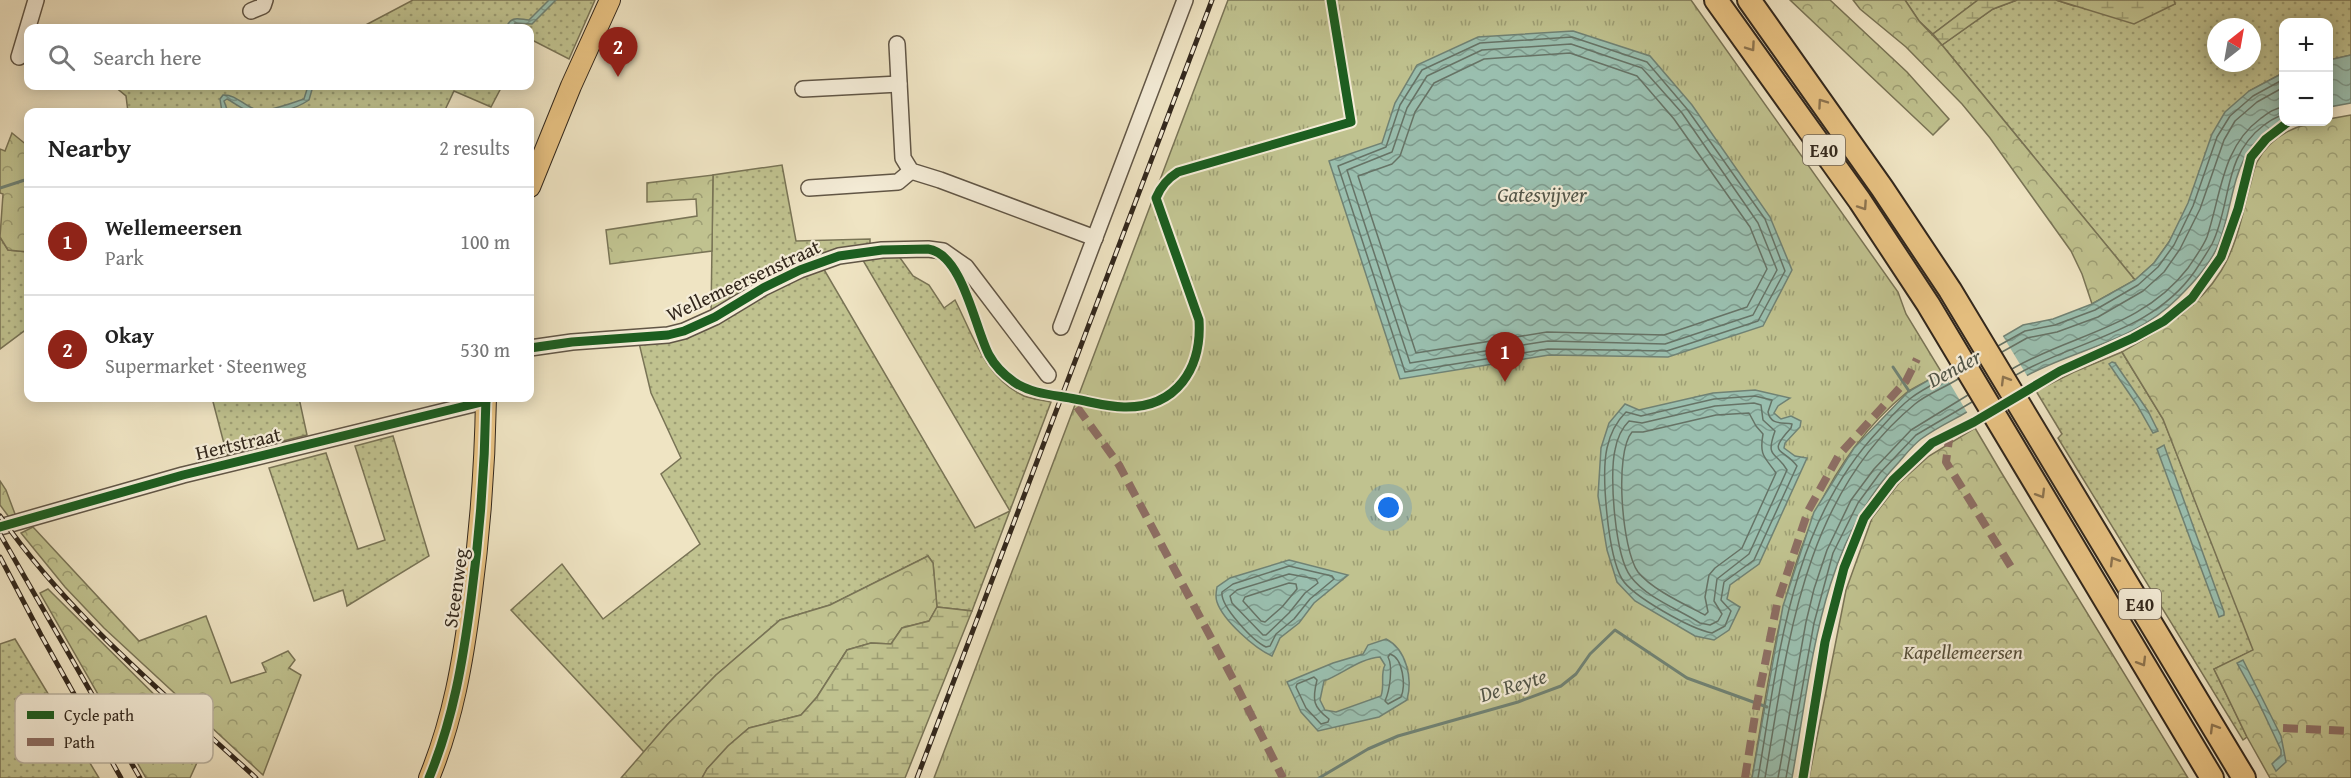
<!DOCTYPE html>
<meta charset="utf-8">
<style>
:root{--surface:#fff;--page:#f6f6f6;--text:#222;--muted:#767676;--line:#e0e0e0;--accent:#8f2418}
body{margin:0;font-family:"Gentium Book Plus",serif;background:var(--page);color:var(--text)}
.controls{position:absolute;right:18px;top:18px;display:grid;overflow:hidden;border-radius:12px;box-shadow:0 3px 15px #0003}
.controls button{width:54px;height:54px;display:grid;place-items:center;padding:0;border:0;border-bottom:2px solid var(--line);background:var(--surface);color:var(--text);font:30px sans-serif}
.compass{position:absolute;left:2207px;top:18px;width:54px;height:54px;border-radius:50%;background:var(--surface);box-shadow:0 3px 15px #0003;rotate:31deg}
.you{position:absolute;left:1389px;top:508px;width:21px;height:21px;margin:-15px;border:4px solid #fff;border-radius:50%;background:#1a73e8;box-shadow:0 0 0 9px #1a73e833}
.badge{display:grid;place-items:center;width:39px;height:39px;border-radius:50%;background:var(--accent);color:#fff;font-size:20px;font-weight:700}
.pin{position:absolute;translate:-50% -50px;filter:drop-shadow(0 2px 3px #0008)}
.pin::after{content:'';position:absolute;top:32px;width:21px;height:18px;background:inherit;clip-path:polygon(0 0,100% 0,50% 100%)}
.list{margin:0;padding:0;list-style:none}
h2{display:flex;justify-content:space-between;align-items:center;height:78px;margin:0;padding:0 24px;font-size:26px}
h2 small{font-size:20px;font-weight:400;color:var(--muted)}
.list li{display:grid;grid-template-columns:39px 1fr auto;gap:18px;align-items:center;box-sizing:border-box;height:108px;padding:0 24px;border-top:2px solid var(--line)}
.list b{display:block;font-size:22px;white-space:nowrap}
.list p{margin:0;font-size:20px;white-space:nowrap;color:var(--muted)}
.list em{font-size:20px;font-style:normal;color:var(--muted)}
.icon{flex:none;width:33px;height:33px;fill:none;stroke:currentColor;stroke-width:2;stroke-linecap:round;stroke-linejoin:round}
.map{position:relative;flex:none;width:2351px;height:778px;overflow:hidden}
.search{position:absolute;background:var(--surface);box-shadow:0 3px 15px #0003;left:24px;top:24px;width:510px;height:66px;display:flex;align-items:center;gap:15px;box-sizing:border-box;padding:0 21px;border-radius:12px;color:var(--muted);font-size:22px}
.panel{position:absolute;background:var(--surface);box-shadow:0 3px 15px #0003;left:24px;top:108px;width:510px;height:294px;border-radius:12px}
.map>svg:first-child{display:block}
.grass{fill:url(#grass-dots);stroke:#797456;stroke-width:1.5;fill-rule:evenodd}
.forest{fill:url(#forest-crowns);stroke:#797456;stroke-width:1.5}
.wetland{fill:url(#wetland-marsh);stroke:#797456;stroke-width:1.5}
.park{fill:url(#park-tufts);stroke:#797456;stroke-width:1.5}
.water{fill:url(#water-waves);stroke:#708274;stroke-width:1.5;fill-rule:evenodd}
.pier{fill:#efe4c3}
.lines{fill:none;stroke-linecap:round;stroke-linejoin:round}
.shore{stroke:#667366;stroke-width:1.5}
.stream{stroke:#708274;stroke-width:3}
.minor-casing{stroke:#615646;stroke-width:18}
.major-casing{stroke:#32271c;stroke-width:22}
.highway-casing{stroke:#32271c;stroke-width:26}
.minor{stroke:#f5edd8;stroke-width:15}
.major{stroke:#e8c282;stroke-width:20}
.highway{stroke:#e8c282;stroke-width:22}
.rail-casing{stroke:#32271c;stroke-width:5}
.rail{stroke:#f5edd8;stroke-width:3;stroke-dasharray:9;stroke-linecap:butt}
.quiet{stroke:#8d6e63;stroke-width:8;stroke-dasharray:15 8;stroke-linecap:butt}
.cycleway-casing{stroke:#f5edd8;stroke-width:13}
.cycleway{stroke:#1b5e20;stroke-width:9}
.oneway{stroke:#8d744f}
.labels{text-anchor:middle;dominant-baseline:central;stroke-width:4.5;stroke-linejoin:round;paint-order:stroke}
.shield{fill:#f5edd8;stroke:#6c6254;stroke-width:1.5}
.shield-label{font-size:18px;font-weight:bold;fill:#32271c}
.street-label{font-size:20px;fill:#32271c;stroke:#f5edd8}
.park-label{font-size:20px;font-style:italic;fill:#564e39;stroke:#f5edd8}
.water-label{font-size:21px;font-style:italic;fill:#515548;stroke:#f5edd8}
.key{fill:#f5edd8;stroke:#bab2a0;stroke-width:1.5}
.key-label{font-size:16px;fill:#32271c}
</style>
<div class="map">
<svg width="2351" height="778" viewBox="0 0 2351 778">
<defs>
<pattern id="grass-dots" width="8" height="8" patternUnits="userSpaceOnUse" patternTransform="scale(1.5)"><rect width="8" height="8" fill="#c0c28f"/><path d="M2 2h.1M6 6h.1" fill="none" stroke="#9d9e74" stroke-width="1.8" stroke-linecap="round"/></pattern>
<pattern id="forest-crowns" width="20" height="18" patternUnits="userSpaceOnUse" patternTransform="scale(1.5)"><rect width="20" height="18" fill="#c0c28f"/><path d="M2 6a3 3 0 1 1 6 0M12 15a3 3 0 1 1 6 0" fill="none" stroke="#9d9e74"/></pattern>
<pattern id="wetland-marsh" width="20" height="14" patternUnits="userSpaceOnUse" patternTransform="scale(1.5)"><rect width="20" height="14" fill="#c0c28f"/><path d="M1 5h8M5 5V1M11 12h8M15 12V8" fill="none" stroke="#9d9e74"/></pattern>
<pattern id="park-tufts" width="24" height="20" patternUnits="userSpaceOnUse" patternTransform="scale(1.5)"><rect width="24" height="20" fill="#c0c28f"/><path d="M3 7l-1-3M5 7V3M7 7l1-3M15 17l-1-3M17 17v-4M19 17l1-3" fill="none" stroke="#9d9e74"/></pattern>
<pattern id="water-waves" width="16" height="10" patternUnits="userSpaceOnUse" patternTransform="scale(1.5)"><rect width="16" height="10" fill="#9abfaf"/><path d="M0 5q4-4 8 0t8 0" fill="none" stroke="#7e9b8e"/></pattern>
</defs>
<rect width="100%" height="100%" fill="#efe4c3"/>
<filter id="stains"><feTurbulence type="fractalNoise" baseFrequency=".00333" numOctaves="4"/><feColorMatrix values="0 0 0 0 .2 0 0 0 0 .09 0 0 0 0 .02 0 0 0 .5 -.17"/></filter>
<radialGradient id="worn" r=".72"><stop offset=".6" stop-color="#630" stop-opacity="0"/><stop offset="1" stop-color="#630" stop-opacity=".3"/></radialGradient>
<g class="grass">
<polygon points="413,0 595,0 569,59 530,39 530,28 360,28"/>
<polygon points="1905,0 1978,0 1933,34 1919,21"/>
<path d="M2017,0H2056L2074,6L2175,4L2174,0H2351V55L2329,60L2328,22H2284L2283,73L2249,91L2169,242L2154,263L2135,280L1942,45L1993,9ZM2216,27H2252V63H2216Z"/>
<polygon points="114,86 502,86 491,107 454,91 444,112 128,112 126,96"/>
<polygon points="782,165 796,241 870,239 870,245 711,316 713,175"/>
<polygon points="0,237 8,250 28,252 28,328 0,349"/>
<path d="M898,255L913,276L929,285L944,308L955,300C973,335 985,378 1024,396C1032,399 1042,400 1051,402L972,611L937,607L933,563L928,556L830,605L780,620L716,675L667,725L644,752L511,610L562,564L603,619L700,544L661,474L681,458L651,393L639,343L754,298L822,266L975,528L1010,511L861,257Z"/>
<polygon points="2122,352 2163,419 2254,650 2214,669 2247,737 2243,740 2058,438 2062,434 2036,391 2074,372"/>
<polygon points="212,398 299,398 307,435 227,455"/>
<polygon points="393,436 429,556 347,606 343,590 314,601 269,468 326,453 358,549 385,540 355,446"/>
<polygon points="15,639 99,778 0,778 0,644"/>
</g>
<g class="forest">
<polygon points="1790,0 1830,0 1907,72 1949,119 1933,135"/>
<polygon points="1853,0 1905,0 1919,21 1942,45 2135,280 2092,304 2082,274 2071,251 1990,138 1962,104 1906,47 1860,9"/>
<path d="M2351,115V778H2270L2247,737L2214,669L2253,650L2163,419L2122,352C2160,330 2197,310 2221,271C2236,247 2242,217 2249,189C2252,181 2253,170 2257,162C2271,135 2299,122 2328,122L2329,119Z"/>
<polygon points="12,133 28,146 28,252 8,250 0,237 3,194 0,193 0,149 5,151"/>
<polygon points="713,175 712,251 610,264 606,230 697,216 696,199 647,202 647,183"/>
<polygon points="1975,428 2001,472 2188,778 1809,778 1846,590 1872,518 1899,483 1929,456"/>
<polygon points="0,481 6,490 15,514 9,517 0,505"/>
<polygon points="33,527 139,641 206,616 231,683 266,672 262,663 288,651 295,660 289,668 301,675 263,775 104,628 65,587 21,533"/>
<polygon points="928,556 933,563 937,607 929,621 902,628 891,644 871,643 847,650 817,697 801,715 749,728 728,746 707,769 702,778 621,778 667,725 716,675 780,620 830,605"/>
<polygon points="48,589 205,745 190,778 146,778 40,593"/>
</g>
<g class="wetland">
<polygon points="1978,0 2017,0 1993,9 1942,45 1933,34"/>
<polygon points="2056,0 2174,0 2175,4 2134,24"/>
<polygon points="937,607 972,611 905,778 702,778 707,769 728,746 749,728 801,715 817,697 847,650 871,643 891,644 902,628 929,621"/>
</g>
<path class="park" d="M1228,0H1691L1898,292L1906,314L1942,373C1931,380 1917,385 1906,393C1789,490 1776,638 1752,778H934Z"/>
<g class="water">
<path d="M549,0H556L532,24L515,23L512,28H506C511,15 518,19 529,20Z"/>
<polygon points="1573,31 1650,56 1692,105 1770,217 1792,270 1763,326 1668,357 1549,355 1400,379 1329,161 1382,143 1395,103 1417,65 1478,37"/>
<polygon points="2351,55 2351,103 2329,107 2329,60"/>
<path d="M2283,73V120C2229,152 2238,191 2219,243C2211,264 2193,283 2178,298C2134,342 2078,348 2026,376C2004,389 1982,403 1960,416C1947,423 1933,430 1921,439C1913,445 1906,454 1899,462C1819,546 1812,668 1792,778H1752L1783,606L1814,512L1854,448L1908,392L2023,325L2053,319L2092,304L2135,280L2154,263L2169,242L2188,203L2212,134L2225,112L2249,91Z"/>
<path d="M308,86H313L309,100C294,110 271,116 253,112C244,111 235,103 227,99L224,101L228,112H222L220,99L223,95C236,94 245,107 257,110C267,113 294,102 304,99Z"/>
<polygon points="2112,362 2115,363 2148,411 2158,431 2153,433 2137,405 2109,364"/>
<polygon points="1755,390 1790,398 1778,406 1774,413 1781,419 1791,416 1801,421 1800,427 1785,443 1784,448 1795,456 1807,458 1759,564 1730,585 1727,599 1740,607 1729,630 1714,640 1695,636 1635,601 1617,582 1607,550 1598,496 1601,448 1609,423 1625,404 1639,410 1713,393"/>
<polygon points="2164,445 2224,612 2224,615 2219,617 2157,449"/>
<path d="M1289,560L1348,575L1314,603L1299,623L1280,638L1272,656C1254,648 1223,620 1217,602C1215,597 1216,593 1217,587L1230,578Z"/>
<path d="M1386,639C1406,649 1413,678 1407,700L1379,717L1318,731L1301,712L1287,682L1333,663L1363,654L1368,645ZM1380,657L1385,665C1380,674 1385,685 1381,696L1336,712L1325,710L1320,700L1324,681C1342,674 1361,658 1380,657Z"/>
<polygon points="2243,660 2281,736 2286,762 2276,771 2272,764 2281,755 2281,750 2258,701 2237,663"/>
</g>
<polygon class="pier" points="2001,333 2029,379 1968,414 1942,370"/>
<g class="lines">
<g class="shore">
<polygon points="1572,37 1647,62 1687,109 1765,219 1785,271 1758,321 1667,351 1548,349 1405,372 1338,166 1386,147 1400,105 1422,70 1480,43"/>
<polygon points="1571,44 1642,68 1682,113 1758,223 1777,270 1753,315 1665,344 1548,341 1410,363 1347,170 1392,152 1407,108 1427,76 1482,50"/>
<polygon points="1570,53 1637,76 1674,119 1750,227 1767,269 1747,307 1664,335 1547,332 1416,353 1358,176 1392,164 1400,156 1415,112 1434,83 1484,59"/>
<polyline points="1998,346 2025,331 2055,325 2095,310 2138,285 2158,267 2174,245 2193,206 2217,137 2230,116 2253,96 2284,79"/>
<polyline points="2002,352 2027,338 2057,332 2098,317 2143,291 2164,272 2180,249 2200,209 2224,140 2235,121 2257,102 2284,87"/>
<path d="M2012,369C2072,334 2142,328 2188,268C2194,259 2203,247 2207,237C2221,195 2222,147 2260,119C2267,114 2274,108 2284,107"/>
<path d="M2016,375C2076,340 2152,333 2195,271C2201,262 2207,253 2212,244C2232,203 2222,157 2264,125C2270,121 2276,116 2284,115"/>
<path d="M1755,396L1772,400L1768,412C1771,426 1783,422 1792,424L1791,428C1766,455 1783,447 1797,466L1754,560L1724,582L1721,600L1731,611L1725,626L1712,633C1691,629 1633,597 1622,579C1608,555 1601,475 1607,448C1610,434 1616,422 1626,412L1641,416L1714,399Z"/>
<path d="M1754,403L1761,405L1763,420L1775,431C1765,459 1776,451 1787,470L1749,554L1717,579L1714,601L1722,614L1718,621L1710,625L1700,623C1678,609 1647,598 1631,577C1615,557 1609,475 1615,450C1617,439 1621,429 1629,421L1642,423L1715,406Z"/>
<path d="M1749,413L1756,426L1763,434C1759,456 1765,457 1776,473L1742,548L1715,568L1709,575L1705,597L1708,612L1705,615C1686,605 1651,589 1638,572C1622,550 1614,453 1632,432H1643L1716,415Z"/>
<path d="M1289,566L1332,576L1334,579L1310,599L1294,619L1276,634L1270,646L1266,647C1253,641 1220,606 1222,592L1233,584Z"/>
<polygon points="1289,574 1316,579 1318,583 1305,593 1289,613 1266,635 1263,635 1232,603 1230,596 1237,590"/>
<polygon points="1289,583 1296,584 1297,589 1282,607 1265,622 1261,621 1243,601 1245,597"/>
<path d="M1390,654C1403,658 1406,685 1401,697L1388,704L1385,701C1390,690 1393,666 1388,657Z"/>
<path d="M1314,677L1317,680C1312,700 1313,707 1329,719L1328,722L1321,724L1306,708L1296,687L1297,684Z"/>
<path d="M1758,778C1779,656 1790,525 1879,430C1889,419 1899,407 1911,398C1924,388 1940,381 1954,373"/>
<path d="M1765,778C1788,644 1802,497 1915,404C1927,394 1944,388 1958,379"/>
<polyline points="1778,778 1806,622 1814,589 1827,550 1851,500 1874,469 1911,430 1968,395"/>
<polyline points="1786,778 1814,623 1833,553 1858,503 1880,473 1916,435 1972,402"/>
</g>
<g class="stream">
<polyline points="0,188 28,179"/>
<polyline points="1893,367 1909,391"/>
<polyline points="1319,778 1368,749 1398,736 1518,702 1561,686 1576,674 1590,654 1615,630 1687,678 1767,707"/>
</g>
<defs>
<g id="minor">
<polyline points="251,11 263,6 265,0"/>
<polyline points="897,44 903,158 911,171 940,180 1095,238"/>
<polyline points="19,57 36,0"/>
<polyline points="803,89 899,84"/>
<polyline points="809,188 898,182 911,171"/>
<polyline points="1061,327 1185,0"/>
<polyline points="530,348 572,342 668,335 684,331 715,317 763,288 800,270 839,256 882,250 928,249 943,251 966,267 1048,375"/>
<polyline points="0,527 183,475 486,401"/>
</g>
<g id="major">
<polyline points="530,187 571,86 610,0"/>
<path d="M429,778C453,720 463,661 471,599C480,532 485,465 486,398"/>
</g>
<g id="highway">
<polyline points="1716,0 1860,201 1928,304 2212,778"/>
<polyline points="1749,0 1882,188 1950,290 2244,778"/>
</g>
</defs>
<use href="#minor" class="minor-casing"/>
<use href="#major" class="major-casing"/>
<use href="#highway" class="highway-casing"/>
<use href="#minor" class="minor"/>
<use href="#major" class="major"/>
<use href="#highway" class="highway"/>
<defs>
<g id="rail">
<path d="M0,516C70,617 166,695 256,778"/>
<polyline points="0,534 140,778"/>
<polyline points="0,557 41,635 121,778"/>
<polyline points="917,778 1212,0"/>
</g>
</defs>
<use href="#rail" class="rail-casing"/>
<use href="#rail" class="rail"/>
<g class="quiet">
<polyline points="1077,407 1119,465 1234,681 1283,778"/>
<polyline points="1950,432 1946,462 2013,570"/>
<polyline points="2283,728 2351,731"/>
<polyline points="1745,778 1756,709 1777,604 1808,511 1839,455 1906,381 1917,359"/>
</g>
<defs>
<g id="cycleway">
<path d="M530,348L572,342L668,335L684,331L715,317L763,288L800,270L839,256L882,250L928,249C963,254 975,329 989,355C995,366 1004,375 1014,382C1031,394 1055,395 1075,399C1091,402 1108,407 1124,407C1177,408 1202,368 1199,320L1156,198C1161,186 1167,179 1178,172L1351,122L1331,0"/>
<polyline points="0,527 183,475 486,401"/>
<path d="M429,778C453,720 463,661 471,599C480,532 485,465 486,398"/>
<polyline points="1803,778 1825,642 1844,568 1864,518 1893,480 1932,443 1974,422 2060,371 2133,338 2164,321 2192,298 2221,257 2238,209 2251,157 2266,139 2288,122"/>
</g>
</defs>
<use href="#cycleway" class="cycleway-casing"/>
<use href="#cycleway" class="cycleway"/>
</g>
<defs><path id="oneway-chevron" d="M-2-3.5L2.5 0L-2 3.5" fill="none" stroke-width="1.6" stroke-linecap="round" stroke-linejoin="round" transform="scale(1.5)"/></defs>
<g class="oneway">
<use href="#oneway-chevron" transform="translate(1751 47) rotate(55)"/>
<use href="#oneway-chevron" transform="translate(1822 103) rotate(-125)"/>
<use href="#oneway-chevron" transform="translate(1863 206) rotate(56)"/>
<use href="#oneway-chevron" transform="translate(2005 380) rotate(-121)"/>
<use href="#oneway-chevron" transform="translate(2041 494) rotate(59)"/>
<use href="#oneway-chevron" transform="translate(2114 561) rotate(-121)"/>
<use href="#oneway-chevron" transform="translate(2142 662) rotate(59)"/>
<use href="#oneway-chevron" transform="translate(2214 728) rotate(-121)"/>
</g>
<g class="labels">
<g class="shield">
<rect x="1803" y="135" width="42" height="30" rx="4.5"/>
<rect x="2119" y="589" width="42" height="30" rx="4.5"/>
</g>
<g class="shield-label">
<text x="1824" y="150">E40</text>
<text x="2140" y="604">E40</text>
</g>
<g class="street-label">
<text transform="translate(743 280) rotate(-25)">Wellemeersenstraat</text>
<text transform="translate(238 443) rotate(-13)">Hertstraat</text>
<text transform="translate(455 588) rotate(-82)">Steenweg</text>
</g>
<g class="park-label">
<text x="1963" y="651">Kapellemeersen</text>
</g>
<g class="water-label">
<text x="1542" y="194">Gatesvijver</text>
<text transform="translate(1954 368) rotate(-28)">Dender</text>
<text transform="translate(1513 685) rotate(-17)">De Reyte</text>
</g>
</g>
<rect x="15" y="694" width="198" height="69" rx="9" class="key"/>
<rect x="27" y="711" width="27" height="8" fill="#1b5e20"/>
<rect x="27" y="738" width="27" height="8" fill="#8d6e63"/>
<g class="key-label">
<text x="64" y="721">Cycle path</text>
<text x="64" y="748">Path</text>
</g>
<rect width="100%" height="100%" filter="url(#stains)"/>
<rect width="100%" height="100%" fill="url(#worn)"/>
</svg>
<div class="controls">
<button>+</button>
<button>−</button>
</div>
<svg class="compass" viewBox="-18 -18 36 36"><path d="M0-13l5 13h-10z" fill="#e53935"/><path d="M0 13l5-13h-10z" fill="#767676"/></svg>
<div class="you"></div>
<div class="pin badge" style="left:1505px;top:382px">1</div>
<div class="pin badge" style="left:618px;top:77px">2</div>
<div class="search"><svg class="icon" aria-label="search" viewBox="0 0 24 24"><circle cx="10" cy="10" r="6"/><path d="M15 15l6 6"/></svg>Search here</div>
<section class="panel">
<h2>Nearby<small>2 results</small></h2>
<ul class="list">
<li><span class="badge">1</span><div><b>Wellemeersen</b><p>Park</p></div><em>100 m</em></li>
<li><span class="badge">2</span><div><b>Okay</b><p>Supermarket · Steenweg</p></div><em>530 m</em></li>
</ul>
</section>
</div>
